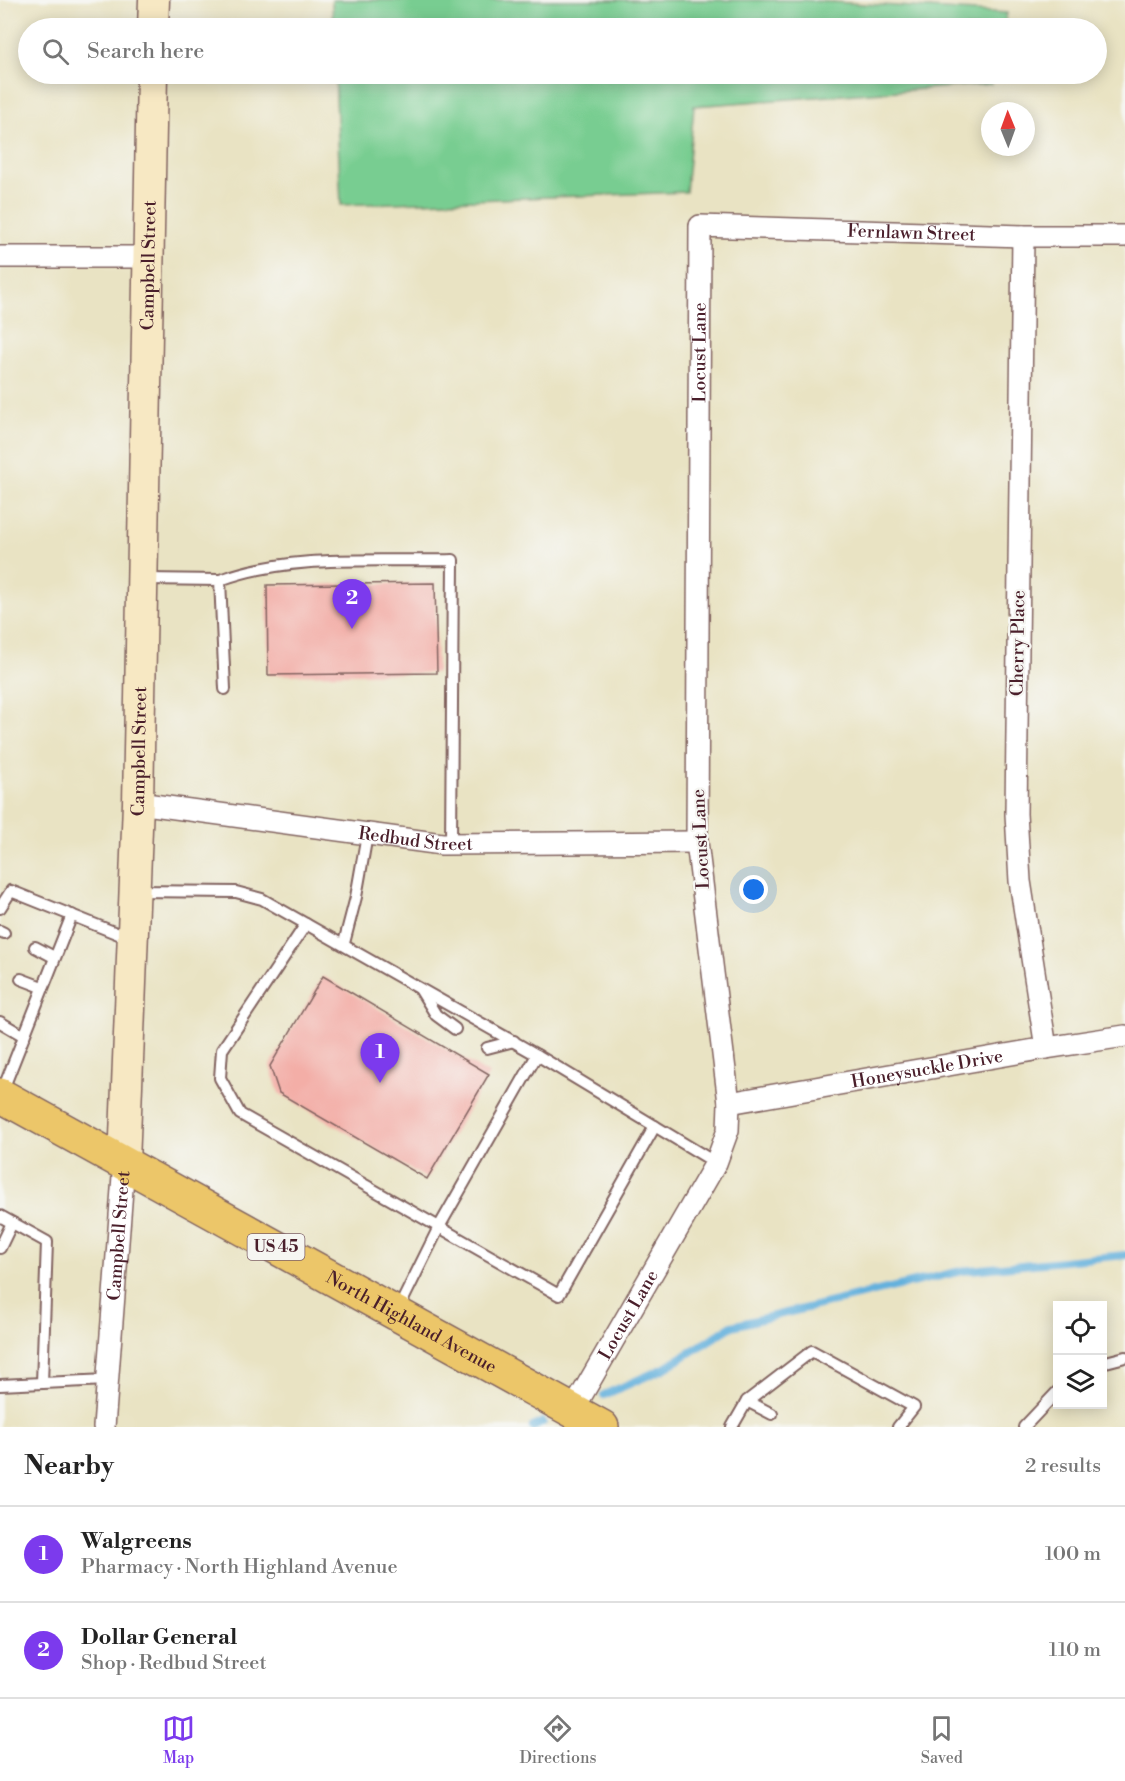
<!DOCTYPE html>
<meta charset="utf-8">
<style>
:root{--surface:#fff;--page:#f2f2f2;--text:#222;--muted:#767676;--line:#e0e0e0;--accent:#7c3aed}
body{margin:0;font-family:"Libre Bodoni",serif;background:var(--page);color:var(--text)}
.controls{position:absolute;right:18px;bottom:18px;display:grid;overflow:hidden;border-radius:0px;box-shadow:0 3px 15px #0003}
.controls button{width:54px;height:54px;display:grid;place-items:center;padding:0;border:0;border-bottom:2px solid var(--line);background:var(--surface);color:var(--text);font:30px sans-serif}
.compass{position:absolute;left:981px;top:102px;width:54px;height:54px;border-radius:50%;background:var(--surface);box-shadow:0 3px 15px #0003;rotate:359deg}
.you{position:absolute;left:754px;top:890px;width:21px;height:21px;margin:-15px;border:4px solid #fff;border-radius:50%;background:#1a73e8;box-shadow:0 0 0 9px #1a73e833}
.badge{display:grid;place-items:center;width:39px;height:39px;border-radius:50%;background:var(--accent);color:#fff;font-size:20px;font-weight:700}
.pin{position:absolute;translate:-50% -50px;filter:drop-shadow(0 2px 3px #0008)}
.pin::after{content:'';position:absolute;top:32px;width:21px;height:18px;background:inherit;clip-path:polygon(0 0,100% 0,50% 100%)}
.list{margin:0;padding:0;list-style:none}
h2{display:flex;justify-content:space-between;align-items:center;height:78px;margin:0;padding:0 24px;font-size:26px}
h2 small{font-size:20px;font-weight:400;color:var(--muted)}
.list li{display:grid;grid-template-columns:39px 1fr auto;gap:18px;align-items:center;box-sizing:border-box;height:96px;padding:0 24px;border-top:2px solid var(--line)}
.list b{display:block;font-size:22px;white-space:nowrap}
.list p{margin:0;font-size:20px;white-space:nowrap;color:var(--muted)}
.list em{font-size:20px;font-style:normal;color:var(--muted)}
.icon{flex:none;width:33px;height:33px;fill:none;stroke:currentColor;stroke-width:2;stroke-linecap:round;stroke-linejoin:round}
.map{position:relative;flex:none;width:1125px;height:1427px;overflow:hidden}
.search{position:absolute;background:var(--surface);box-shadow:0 3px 15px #0003;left:18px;right:18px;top:18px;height:66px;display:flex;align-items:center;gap:15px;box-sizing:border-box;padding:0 21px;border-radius:33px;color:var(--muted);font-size:22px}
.sheet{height:270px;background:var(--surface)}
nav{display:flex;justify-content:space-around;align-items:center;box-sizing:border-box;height:84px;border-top:2px solid var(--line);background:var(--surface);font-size:16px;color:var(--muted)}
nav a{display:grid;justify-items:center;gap:3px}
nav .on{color:var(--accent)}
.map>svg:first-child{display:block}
.green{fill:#78cd91;stroke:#61765e;stroke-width:1.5}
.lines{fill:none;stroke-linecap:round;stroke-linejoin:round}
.stream{stroke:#64b1dd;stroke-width:8}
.building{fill:#f3aea7}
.lane-casing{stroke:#826460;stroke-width:14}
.street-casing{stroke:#826460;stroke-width:24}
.secondary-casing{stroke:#826460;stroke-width:33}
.primary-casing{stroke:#826460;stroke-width:36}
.lane{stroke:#fff;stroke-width:10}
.street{stroke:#fff;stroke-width:21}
.secondary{stroke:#f7e8c3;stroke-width:30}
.primary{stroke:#ecc669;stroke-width:33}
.labels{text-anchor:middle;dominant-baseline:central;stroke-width:4.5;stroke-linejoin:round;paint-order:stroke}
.shield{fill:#f6f6f2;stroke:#7e6067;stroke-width:1.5}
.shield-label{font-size:16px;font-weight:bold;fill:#4a1f2b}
.street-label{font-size:18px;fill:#4a1f2b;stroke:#f6f6f2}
</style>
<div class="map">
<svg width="1125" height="1427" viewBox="0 0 1125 1427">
<rect width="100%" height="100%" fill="#f6f6f2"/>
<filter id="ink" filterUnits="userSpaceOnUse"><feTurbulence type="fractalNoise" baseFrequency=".0167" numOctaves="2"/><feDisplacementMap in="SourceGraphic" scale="12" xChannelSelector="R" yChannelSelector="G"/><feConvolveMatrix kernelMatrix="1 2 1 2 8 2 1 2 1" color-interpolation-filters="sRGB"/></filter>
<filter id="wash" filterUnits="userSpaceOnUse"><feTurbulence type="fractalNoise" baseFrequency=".008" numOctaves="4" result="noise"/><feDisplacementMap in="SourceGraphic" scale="24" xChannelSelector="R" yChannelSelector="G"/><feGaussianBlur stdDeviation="1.35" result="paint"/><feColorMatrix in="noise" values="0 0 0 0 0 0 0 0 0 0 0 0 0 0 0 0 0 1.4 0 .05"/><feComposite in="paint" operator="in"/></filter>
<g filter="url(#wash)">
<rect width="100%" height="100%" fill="#e9e3c3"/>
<g class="green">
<polygon points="332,0 802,0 1007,13 1004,28 333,28"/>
<polygon points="335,74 994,74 991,84 694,106 686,192 341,205"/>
</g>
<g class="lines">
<g class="stream">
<polyline points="604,1395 665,1368 732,1326 961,1271 1125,1255"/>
<polyline points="533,1427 543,1422"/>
</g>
</g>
<g id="blocks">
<g class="building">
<polygon points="435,583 437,673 268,675 267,585"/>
<polygon points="323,976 489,1074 427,1179 279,1093 270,1066"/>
</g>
</g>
</g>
<g filter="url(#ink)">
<use href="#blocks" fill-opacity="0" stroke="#826460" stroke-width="1.5"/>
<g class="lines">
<defs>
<g id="lane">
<polyline points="145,579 220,580 225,689"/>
<path d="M220,580C294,553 376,562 453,560L451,844"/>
<polyline points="135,891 236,892 262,899 306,924 222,1050 220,1078 240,1114 439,1227 398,1310"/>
<polyline points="0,908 11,891 131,939"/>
<polyline points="306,924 537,1055 716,1163"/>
<polyline points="0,931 4,933"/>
<polyline points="344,943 356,897 367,835"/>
<polyline points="35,947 54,957"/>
<polyline points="21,979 42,987"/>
<polyline points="420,989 436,1015 455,1029"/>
<polyline points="0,1022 24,1036"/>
<polyline points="487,1048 514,1041"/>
<polyline points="537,1055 439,1227 559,1295 655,1126"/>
<polyline points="2,1092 72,915"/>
<polyline points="0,1216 47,1242 42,1383"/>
<polyline points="0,1248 12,1223"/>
<polyline points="1102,1363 1125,1357"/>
<polyline points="0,1385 107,1380"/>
<polyline points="747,1401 812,1351 914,1407 898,1427"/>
<polyline points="732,1427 747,1401 772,1414"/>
<polyline points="1024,1427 1058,1391"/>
</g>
<g id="street">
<polyline points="1023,236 1016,814 1020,881 1046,1048"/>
<polyline points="0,257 147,257"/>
<path id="s1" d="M138,803L442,844L697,842"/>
<path id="s2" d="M729,1103L1046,1048L1125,1036"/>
<path id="s3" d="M573,1410L716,1163L728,1130L729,1103L697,842L700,226L1023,236H1125"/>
<path id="s4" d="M104,1427L124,1163"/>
</g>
<g id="secondary">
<polyline points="153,28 154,0"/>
<path id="s5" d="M124,1163L138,803L152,74"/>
</g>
<g id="primary">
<path id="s6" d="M0,1095L602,1427"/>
</g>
</defs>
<use href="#lane" class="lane-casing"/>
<use href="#street" class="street-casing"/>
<use href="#secondary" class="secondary-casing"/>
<use href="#primary" class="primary-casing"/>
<use href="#lane" class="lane"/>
<use href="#street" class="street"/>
<use href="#secondary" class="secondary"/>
<use href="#primary" class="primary"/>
</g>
</g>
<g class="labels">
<rect class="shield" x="247.5" y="1234" width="57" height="26" rx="4.5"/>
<g class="shield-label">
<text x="276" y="1247">US 45</text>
</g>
<g class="street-label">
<text stroke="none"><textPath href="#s3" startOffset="1438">Fernlawn Street</textPath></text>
<text stroke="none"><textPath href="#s5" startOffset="898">Campbell Street</textPath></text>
<text stroke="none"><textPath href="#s3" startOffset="1100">Locust Lane</textPath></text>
<text transform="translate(1018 643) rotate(-89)">Cherry Place</text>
<text stroke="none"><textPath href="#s5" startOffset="412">Campbell Street</textPath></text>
<text stroke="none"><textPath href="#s1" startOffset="280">Redbud Street</textPath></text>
<text transform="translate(701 839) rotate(-93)">Locust Lane</text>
<text stroke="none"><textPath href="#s2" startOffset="201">Honeysuckle Drive</textPath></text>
<text stroke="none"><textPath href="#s4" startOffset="192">Campbell Street</textPath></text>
<text stroke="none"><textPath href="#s3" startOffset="110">Locust Lane</textPath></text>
<text stroke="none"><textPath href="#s6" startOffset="470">North Highland Avenue</textPath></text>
</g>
</g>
</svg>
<div class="controls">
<button><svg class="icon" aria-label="locate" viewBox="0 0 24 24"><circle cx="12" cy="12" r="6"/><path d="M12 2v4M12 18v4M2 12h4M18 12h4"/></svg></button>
<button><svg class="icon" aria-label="layers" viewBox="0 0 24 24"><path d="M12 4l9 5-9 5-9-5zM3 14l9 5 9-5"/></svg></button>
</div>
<svg class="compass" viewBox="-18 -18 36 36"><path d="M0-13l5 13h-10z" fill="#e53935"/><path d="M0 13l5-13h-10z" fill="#767676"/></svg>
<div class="you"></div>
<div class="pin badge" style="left:380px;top:1083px">1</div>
<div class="pin badge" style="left:352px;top:629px">2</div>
<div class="search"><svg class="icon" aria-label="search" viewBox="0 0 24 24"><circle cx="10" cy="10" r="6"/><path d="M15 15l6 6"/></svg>Search here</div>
</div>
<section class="sheet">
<h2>Nearby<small>2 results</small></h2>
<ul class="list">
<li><span class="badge">1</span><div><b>Walgreens</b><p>Pharmacy · North Highland Avenue</p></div><em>100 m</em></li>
<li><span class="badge">2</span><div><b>Dollar General</b><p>Shop · Redbud Street</p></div><em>110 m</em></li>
</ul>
</section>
<nav>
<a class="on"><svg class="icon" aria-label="map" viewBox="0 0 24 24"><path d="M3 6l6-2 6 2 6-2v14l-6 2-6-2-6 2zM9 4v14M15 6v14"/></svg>Map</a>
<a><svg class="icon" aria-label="directions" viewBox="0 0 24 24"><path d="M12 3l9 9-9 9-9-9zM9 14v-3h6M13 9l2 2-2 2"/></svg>Directions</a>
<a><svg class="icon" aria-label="saved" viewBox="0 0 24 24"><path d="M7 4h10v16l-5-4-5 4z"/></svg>Saved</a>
</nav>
